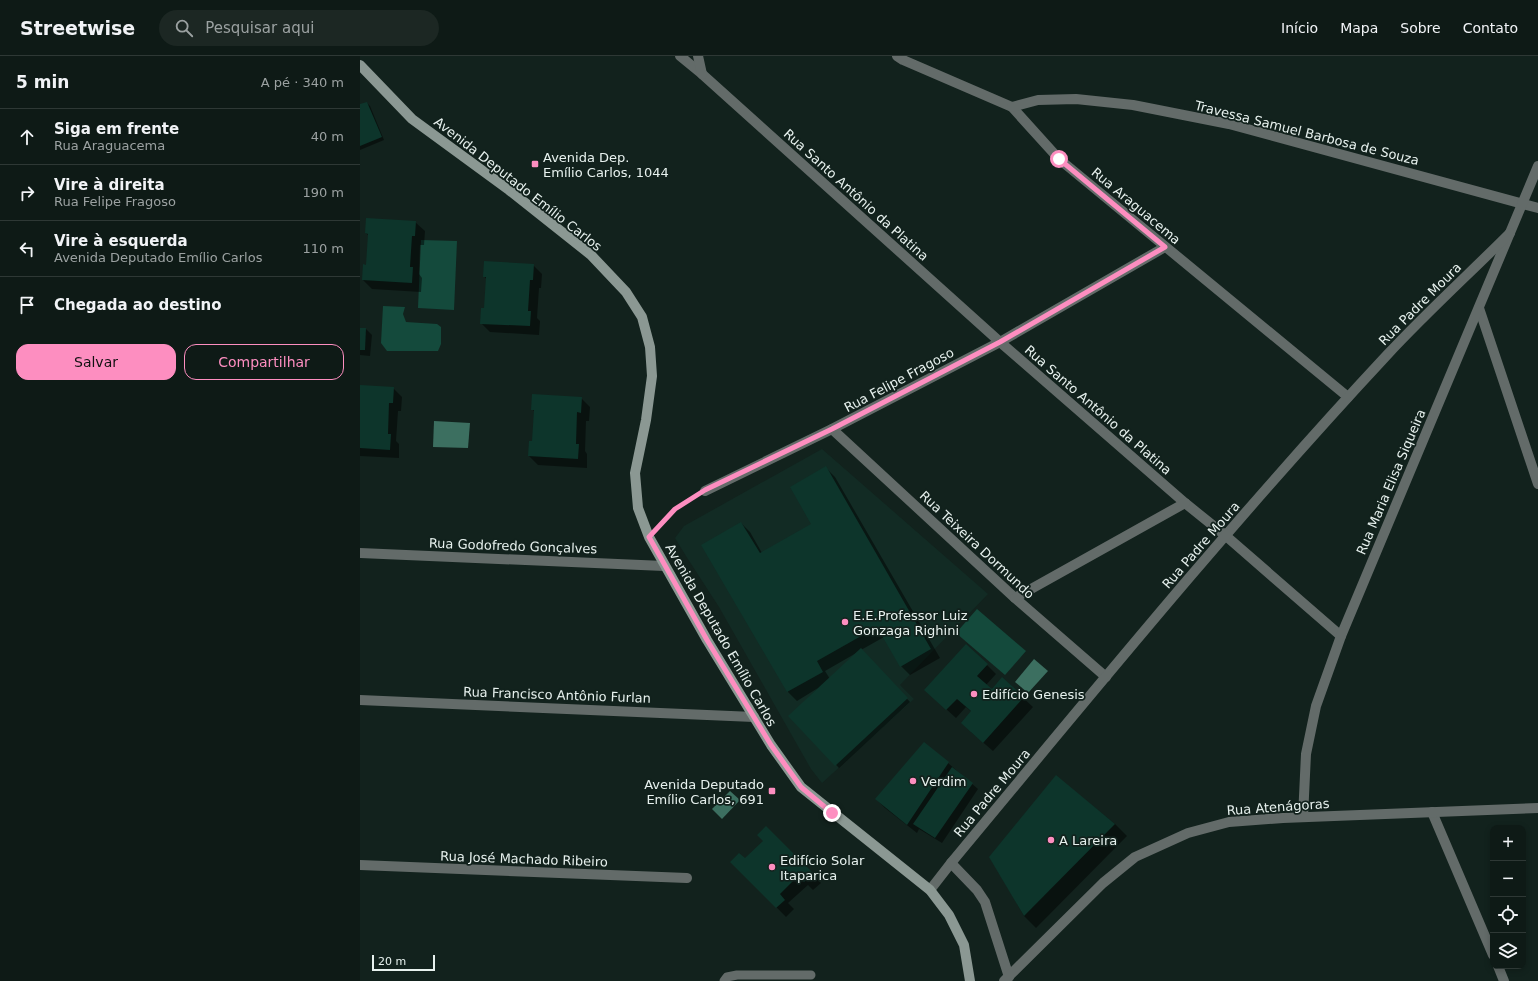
<!DOCTYPE html>
<html lang="pt">
<meta charset="utf-8">
<style>
:root{--surface:#0e1a16;--page:#1c2723;--text:#f1f3f6;--muted:#9ba1a1;--line:#2e3835;--accent:#fd8ec0}
body{margin:0;font-family:"DejaVu Sans",sans-serif;background:var(--page);color:var(--text)}
.controls{position:absolute;right:12px;bottom:12px;display:grid;overflow:hidden;border-radius:8px;box-shadow:0 2px 6px #0003}
.controls button{width:36px;height:36px;display:grid;place-items:center;padding:0;border:0;border-bottom:1px solid var(--line);background:var(--surface);color:var(--text);font:20px sans-serif}
.scale{position:absolute;left:12px;bottom:10px;width:63px;box-sizing:border-box;padding-left:4px;border:2px solid #e7f1ee;border-top:0;font-size:11px;line-height:14px;white-space:nowrap;color:#e7f1ee;-webkit-text-stroke:3px #12221d;paint-order:stroke}
.stop{position:absolute;width:12px;height:12px;margin:-9px;border:3px solid #fd8ec0;border-radius:50%;background:#fff}
.stop.end{background:#fd8ec0;border-color:#fff;box-shadow:0 1px 4px #0008}
.list{margin:0;padding:0;list-style:none}
h2{display:flex;justify-content:space-between;align-items:center;height:52px;margin:0;padding:0 16px;font-size:17px}
h2 small{font-size:13px;font-weight:400;color:var(--muted)}
.list li{display:grid;grid-template-columns:26px 1fr auto;gap:12px;align-items:center;box-sizing:border-box;height:56px;padding:0 16px;border-top:1px solid var(--line)}
.list b{display:block;font-size:15px;white-space:nowrap}
.list p{margin:0;font-size:13px;white-space:nowrap;color:var(--muted)}
.list em{font-size:13px;font-style:normal;color:var(--muted)}
.actions{display:flex;gap:8px;padding:12px 16px}
.actions a{flex:1;padding:9px 0;border:1px solid var(--accent);border-radius:12px;text-align:center;font-size:14px;color:var(--accent)}
.actions .main{background:var(--accent);color:#111}
.icon{flex:none;width:22px;height:22px;fill:none;stroke:currentColor;stroke-width:2;stroke-linecap:round;stroke-linejoin:round}
.map{position:relative;flex:none;width:1178px;height:925px;overflow:hidden}
header{display:flex;align-items:center;gap:24px;box-sizing:border-box;height:56px;padding:0 20px;background:var(--surface);border-bottom:1px solid var(--line)}
header strong{font-size:19px}
nav{display:flex;gap:22px;margin-inline-start:auto;font-size:14px}
.search{width:280px;height:36px;background:var(--page);display:flex;align-items:center;gap:10px;box-sizing:border-box;padding:0 14px;border-radius:22px;color:var(--muted);font-size:15px}
main{display:flex}
aside{flex:1;background:var(--surface)}
.map>svg:first-child{display:block}
.built{fill:#122b24}
.green{fill:#144a3c}
.water{fill:#3c6f60}
.shadow{fill:#0007;fill-rule:evenodd}
.building{fill:#0d352b}
.lines{fill:none;stroke-linecap:round;stroke-linejoin:round}
.path{stroke:#697672;stroke-width:2.5;stroke-dasharray:2 2;stroke-linecap:butt}
.service{stroke:#636b69;stroke-width:9}
.minor{stroke:#636b69;stroke-width:10}
.secondary{stroke:#8b9893;stroke-width:10}
.route{stroke:#fd8ec0;stroke-width:5}
.poi-dot{fill:#fd8ec0;stroke:#12221d;stroke-width:1.5}
.labels{text-anchor:middle;dominant-baseline:central;stroke-width:3.5;stroke-linejoin:round;paint-order:stroke}
.street-label{font-size:13px;fill:#e7f1ee;stroke:#12221d}
.poi-label{font-size:13px;fill:#e7f1ee;stroke:#12221d;text-anchor:start}
</style>
<header>
<strong>Streetwise</strong>
<div class="search"><svg class="icon" aria-label="search" viewBox="0 0 24 24"><circle cx="10" cy="10" r="6"/><path d="M15 15l6 6"/></svg>Pesquisar aqui</div>
<nav><a>Início</a><a>Mapa</a><a>Sobre</a><a>Contato</a></nav>
</header>
<main>
<aside>
<h2>5 min<small>A pé · 340 m</small></h2>
<ul class="list">
<li><svg class="icon" aria-label="ahead" viewBox="0 0 24 24"><path d="M12 20V5M6 11l6-6 6 6"/></svg><div><b>Siga em frente</b><p>Rua Araguacema</p></div><em>40 m</em></li>
<li><svg class="icon" aria-label="right" viewBox="0 0 24 24"><path d="M7 20v-9h11M14 6l5 5-5 5"/></svg><div><b>Vire à direita</b><p>Rua Felipe Fragoso</p></div><em>190 m</em></li>
<li><svg class="icon" aria-label="left" viewBox="0 0 24 24"><path d="M17 20v-9H6M10 6l-5 5 5 5"/></svg><div><b>Vire à esquerda</b><p>Avenida Deputado Emílio Carlos</p></div><em>110 m</em></li>
<li><svg class="icon" aria-label="arrive" viewBox="0 0 24 24"><path d="M6 21V4h12l-3 4 3 4H6"/></svg><div><b>Chegada ao destino</b></div></li>
</ul>
<div class="actions"><a class="main">Salvar</a><a>Compartilhar</a></div>
</aside>
<div class="map">
<svg width="1178" height="925" viewBox="0 0 1178 925">
<rect width="100%" height="100%" fill="#12221d"/>
<polygon class="built" points="462,393 628,538 540,629 554,643 462,727 451,713 359,551 326,500 315,482 324,470"/>
<g class="green">
<polygon points="61,184 97,185 94,254 58,252"/>
<polygon points="23,250 45,251 43,258 46,266 77,268 81,271 81,288 78,295 27,295 21,287"/>
<polygon points="617,553 666,595 645,619 596,577"/>
</g>
<g class="water">
<polygon points="74,365 110,367 108,392 73,391"/>
<polygon points="674,603 688,615 668,637 655,626"/>
<polygon points="370,735 380,744 362,763 352,753"/>
</g>
<g class="shadow">
<polygon points="7,47 10,50 24,84 0,94 0,50"/>
<polygon points="55,166 65,175 64,189 60,189 59,218 62,222 61,236 12,233 3,224 7,210 9,180 6,177"/>
<polygon points="173,209 182,218 181,232 179,232 177,262 180,265 179,279 130,276 121,267 125,253 127,224 124,220"/>
<polygon points="0,273 6,273 12,279 10,300 0,299"/>
<polygon points="0,330 33,332 42,341 41,355 38,355 36,385 39,388 39,402 0,400"/>
<polygon points="221,342 230,351 229,365 226,365 225,395 227,398 227,412 178,409 169,400 173,386 175,356 172,353"/>
<path d="M466,412L475,421L580,602L550,619L541,610L524,581L501,594L550,646L479,712L430,660L458,632L437,645L428,636L381,467L390,476L402,497L453,468ZM498,596L470,623L465,615Z"/>
<polygon points="627,609 636,618 626,629 632,634 643,623 673,651 633,695 611,676 612,656 606,651 596,662 575,643"/>
<polygon points="588,707 618,733 582,787 559,773 557,777 525,752 516,743"/>
<polygon points="696,721 755,768 767,780 676,872 664,860 630,801"/>
<polygon points="406,772 461,827 453,834 448,829 428,847 434,853 426,861 372,806 385,804 405,785"/>
</g>
<g class="building">
<polygon points="7,46 22,81 0,90 0,48"/>
<polygon points="6,162 56,165 55,180 52,180 50,211 53,211 52,227 2,224 3,208 6,209 8,178 5,177"/>
<polygon points="124,205 174,208 173,224 170,224 168,255 171,255 170,270 120,268 121,252 124,252 126,221 123,221"/>
<polygon points="0,272 6,272 5,294 0,294"/>
<polygon points="0,329 34,331 33,347 29,347 28,378 31,378 30,394 0,392"/>
<polygon points="172,338 222,341 221,357 217,356 216,388 219,388 218,403 168,400 169,385 172,385 174,354 171,354"/>
<polygon points="466,410 571,593 540,611 517,571 457,605 463,616 427,636 341,489 381,466 400,497 451,468 430,431"/>
<polygon points="606,588 628,608 617,620 632,633 642,621 664,641 623,687 601,667 611,655 597,643 586,654 564,634"/>
<polygon points="501,592 548,642 475,710 428,660"/>
<polygon points="564,686 589,706 547,769 515,743"/>
<polygon points="592,711 613,727 575,782 553,768"/>
<polygon points="696,719 755,768 664,860 629,801"/>
<polygon points="406,770 453,817 444,826 438,820 420,838 425,844 416,852 370,806 379,797 385,802 403,785 397,779"/>
</g>
<g class="lines">
<polyline class="path" points="301,468 315,453 333,442"/>
<polyline class="service" points="364,925 367,921 377,919 451,919"/>
<g class="minor">
<polyline points="320,0 342,18 640,286 825,447 866,480 981,580"/>
<polyline points="338,0 342,18"/>
<polyline points="537,0 543,4 652,51 699,103 988,341"/>
<polyline points="652,51 678,44 716,43 773,49 869,68 1178,152"/>
<polyline points="1119,252 1178,428"/>
<polyline points="472,373 655,542 746,621"/>
<polyline points="345,435 472,373 640,286 805,191"/>
<polyline points="0,497 304,510"/>
<polyline points="655,542 825,447"/>
<polyline points="0,644 394,661"/>
<polyline points="1072,756 1133,899"/>
<polyline points="943,761 946,698 956,650 981,580 1178,110"/>
<polyline points="591,807 617,834 625,846 649,921"/>
<polyline points="0,809 327,822"/>
<path d="M570,834L591,807C733,636 875,462 1027,299C1066,257 1109,218 1150,177"/>
<polyline points="1138,910 1144,925"/>
<polyline points="644,925 743,827 775,801 828,777 869,766 923,762 1178,752"/>
</g>
<polyline class="secondary" points="0,9 52,63 149,134 231,199 266,236 282,261 290,291 292,320 286,364 275,417 278,452 289,481 347,584 411,689 441,731 570,834 589,859 604,889 610,925"/>
</g>
<g class="lines">
<polyline class="route" points="472,757 441,731 411,689 347,584 289,481 315,453 345,434 472,373 640,286 805,191 699,103"/>
</g>
<g class="poi-dot">
<rect x="171" y="104" width="8" height="8" rx="2"/>
<circle cx="485" cy="566" r="4"/>
<circle cx="614" cy="638" r="4"/>
<circle cx="553" cy="725" r="4"/>
<rect x="408" y="731" width="8" height="8" rx="2"/>
<circle cx="691" cy="784" r="4"/>
<circle cx="412" cy="811" r="4"/>
</g>
<g class="labels">
<g class="street-label">
<text transform="translate(947 77) rotate(14)">Travessa Samuel Barbosa de Souza</text>
<text transform="translate(158 128) rotate(38)">Avenida Deputado Emílio Carlos</text>
<text transform="translate(496 139) rotate(42)">Rua Santo Antônio da Platina</text>
<text transform="translate(776 150) rotate(40)">Rua Araguacema</text>
<text transform="translate(1060 248) rotate(-45)">Rua Padre Moura</text>
<text transform="translate(539 324) rotate(-28)">Rua Felipe Fragoso</text>
<text transform="translate(738 354) rotate(41)">Rua Santo Antônio da Platina</text>
<text transform="translate(1031 426) rotate(-67)">Rua Maria Elisa Siqueira</text>
<text transform="translate(617 489) rotate(43)">Rua Teixeira Dormundo</text>
<text transform="translate(841 489) rotate(-49)">Rua Padre Moura</text>
<text transform="translate(153 490) rotate(2)">Rua Godofredo Gonçalves</text>
<text transform="translate(361 579) rotate(60)">Avenida Deputado Emílio Carlos</text>
<text transform="translate(197 639) rotate(2)">Rua Francisco Antônio Furlan</text>
<text transform="translate(632 737) rotate(-50)">Rua Padre Moura</text>
<text transform="translate(918 751) rotate(-4)">Rua Atenágoras</text>
<text transform="translate(164 803) rotate(2)">Rua José Machado Ribeiro</text>
</g>
<g class="poi-label">
<text x="183" y="101">Avenida Dep.<tspan x="183" dy="15">Emílio Carlos, 1044</tspan></text>
<text x="493" y="559">E.E.Professor Luiz<tspan x="493" dy="15">Gonzaga Righini</tspan></text>
<text x="622" y="638">Edifício Genesis</text>
<text x="561" y="725">Verdim</text>
<text x="404" y="728" text-anchor="end">Avenida Deputado<tspan x="404" dy="15">Emílio Carlos, 691</tspan></text>
<text x="699" y="784">A Lareira</text>
<text x="420" y="804">Edifício Solar<tspan x="420" dy="15">Itaparica</tspan></text>
</g>
</g>
</svg>
<div class="controls">
<button>+</button>
<button>−</button>
<button><svg class="icon" aria-label="locate" viewBox="0 0 24 24"><circle cx="12" cy="12" r="6"/><path d="M12 2v4M12 18v4M2 12h4M18 12h4"/></svg></button>
<button><svg class="icon" aria-label="layers" viewBox="0 0 24 24"><path d="M12 4l9 5-9 5-9-5zM3 14l9 5 9-5"/></svg></button>
</div>
<div class="scale">20 m</div>
<div class="stop" style="left:699px;top:103px"></div>
<div class="stop end" style="left:472px;top:757px"></div>
</div>
</main>
